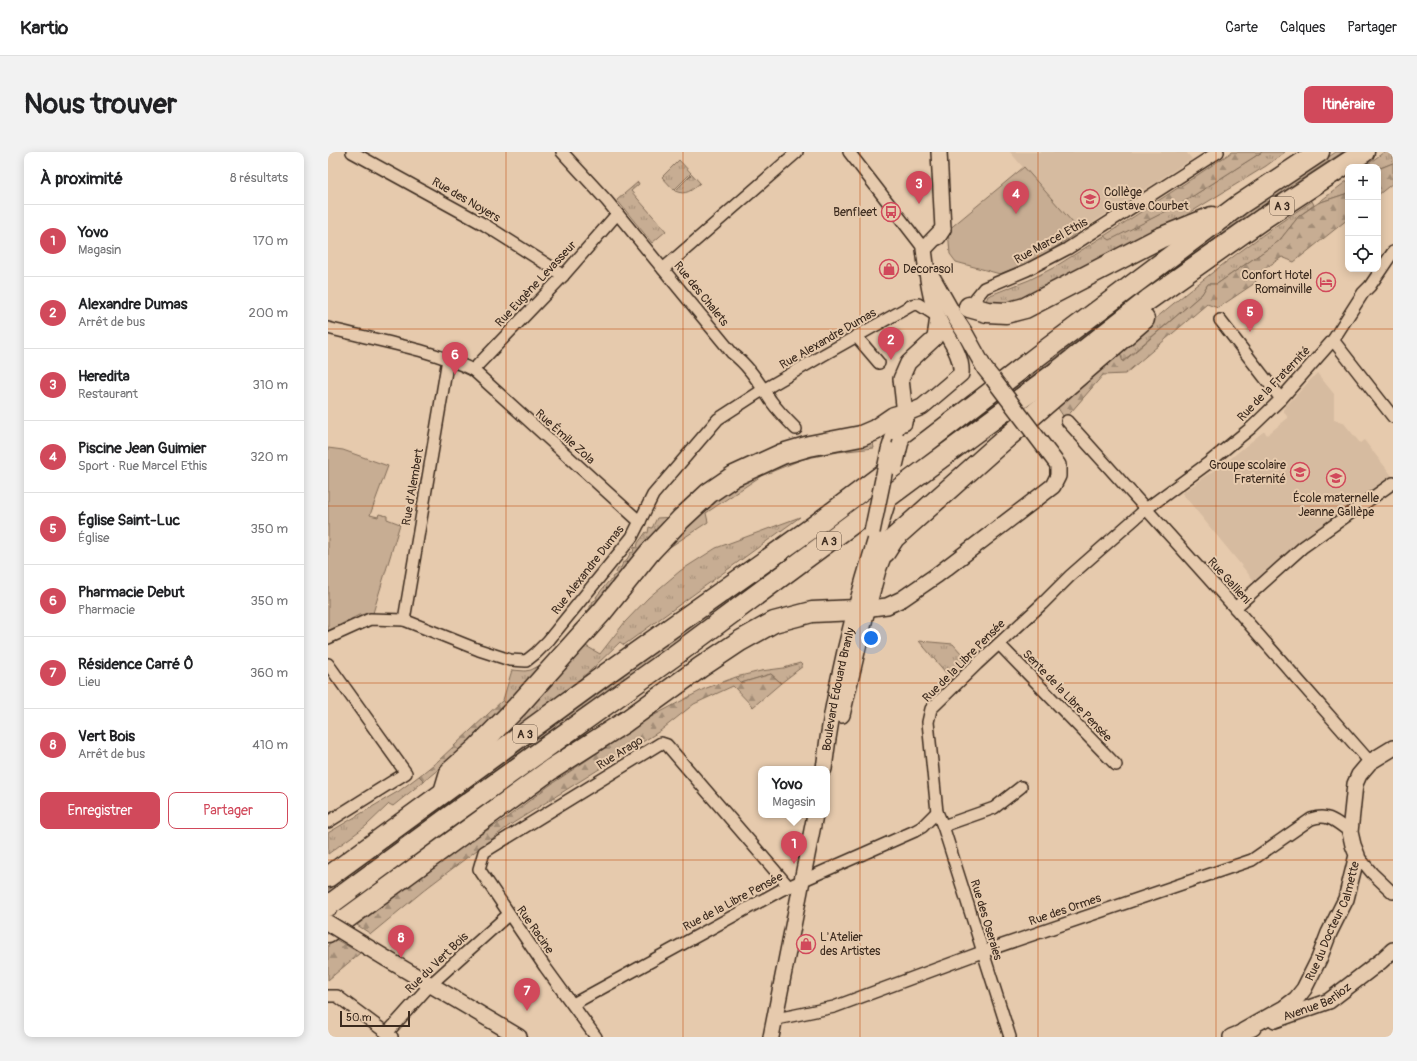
<!DOCTYPE html>
<html lang="fr">
<meta charset="utf-8">
<style>
:root{--surface:#fff;--page:#f2f2f2;--text:#202124;--muted:#757577;--line:#e0e0e0;--accent:#d1495b}
body{margin:0;font-family:Pangolin,sans-serif;background:var(--page);color:var(--text)}
.controls{position:absolute;right:12px;top:12px;display:grid;overflow:hidden;border-radius:8px;box-shadow:0 2px 10px #0003}
.controls button{width:36px;height:36px;display:grid;place-items:center;padding:0;border:0;border-bottom:1px solid var(--line);background:var(--surface);color:var(--text);font:20px sans-serif}
.scale{position:absolute;left:12px;bottom:10px;width:70px;box-sizing:border-box;padding-left:4px;border:2px solid #3b2a1e;border-top:0;font-size:11px;line-height:14px;white-space:nowrap;color:#3b2a1e;-webkit-text-stroke:3px #e6caad;paint-order:stroke}
.you{position:absolute;left:543px;top:486px;width:14px;height:14px;margin:-10px;border:3px solid #fff;border-radius:50%;background:#1a73e8;box-shadow:0 0 0 6px #1a73e833}
.badge{display:grid;place-items:center;width:26px;height:26px;border-radius:50%;background:var(--accent);color:#fff;font-size:13px;font-weight:700}
.pin{position:absolute;translate:-50% -33px;filter:drop-shadow(0 1px 2px #0008)}
.pin::after{content:'';position:absolute;top:21px;width:14px;height:12px;background:inherit;clip-path:polygon(0 0,100% 0,50% 100%)}
.popup{position:absolute;left:430px;top:614px;width:72px;height:52px;box-sizing:border-box;display:grid;place-content:center;border-radius:8px;background:var(--surface);filter:drop-shadow(0 1px 3px #0005);font-size:13px;white-space:nowrap;color:var(--muted)}
.popup b{font-size:15px;color:var(--text)}
.popup::after{content:'';position:absolute;left:50%;top:100%;margin-left:-8px;border:8px solid transparent;border-top-color:var(--surface)}
.list{margin:0;padding:0;list-style:none}
h2{display:flex;justify-content:space-between;align-items:center;height:52px;margin:0;padding:0 16px;font-size:17px}
h2 small{font-size:13px;font-weight:400;color:var(--muted)}
.list li{display:grid;grid-template-columns:26px 1fr auto;gap:12px;align-items:center;box-sizing:border-box;height:72px;padding:0 16px;border-top:1px solid var(--line)}
.list b{display:block;font-size:15px;white-space:nowrap}
.list p{margin:0;font-size:13px;white-space:nowrap;color:var(--muted)}
.list em{font-size:13px;font-style:normal;color:var(--muted)}
.actions{display:flex;gap:8px;padding:12px 16px}
.actions a{flex:1;padding:9px 0;border:1px solid var(--accent);border-radius:8px;text-align:center;font-size:14px;color:var(--accent)}
.actions .main{background:var(--accent);color:#fff}
.icon{flex:none;width:22px;height:22px;fill:none;stroke:currentColor;stroke-width:2;stroke-linecap:round;stroke-linejoin:round}
.map{position:relative;flex:none;width:1065px;height:885px;overflow:hidden;border-radius:8px}
header{display:flex;align-items:center;gap:24px;box-sizing:border-box;height:56px;padding:0 20px;background:var(--surface);border-bottom:1px solid var(--line)}
header strong{font-size:19px}
nav{display:flex;gap:22px;margin-inline-start:auto;font-size:14px}
.intro{display:flex;align-items:center;justify-content:space-between;box-sizing:border-box;height:96px;padding:0 24px}
h1{margin:0;font-size:28px}
.button{padding:10px 18px;border-radius:8px;background:var(--accent);color:#fff;font-size:14px;font-weight:700}
main{display:flex;gap:24px;padding:0 24px}
aside{flex:1;background:var(--surface);border-radius:8px;box-shadow:0 2px 10px #0003}
.map>svg:first-child{display:block}
.built{fill:#d6bba0}
.grass{fill:url(#grass-tufts);stroke:#816c58}
.forest{fill:url(#forest-firs);stroke:#816c58}
.pitch{fill:#c7ad93;stroke:#816c58}
.lines{fill:none;stroke-linecap:round;stroke-linejoin:round}
.street-casing{stroke:#3b2a1e;stroke-width:14}
.secondary-casing{stroke:#3b2a1e;stroke-width:18}
.highway-casing{stroke:#3b2a1e;stroke-width:23}
.street{stroke:#e6caad;stroke-width:11}
.secondary{stroke:#e6caad;stroke-width:15}
.highway{stroke:#e6caad;stroke-width:20}
.secondary-bridge-casing{stroke:#3b2a1e;stroke-width:18;stroke-linecap:butt}
.secondary-bridge{stroke:#e6caad;stroke-width:15}
.grid{fill:none;stroke:#bd4d10;stroke-width:1;stroke-opacity:0.55}
.labels{text-anchor:middle;dominant-baseline:central;stroke-width:4;stroke-linejoin:round;paint-order:stroke}
.shield{fill:#e6caad;stroke:#6e5a49;stroke-width:1}
.shield-label{font-size:11px;font-weight:bold;fill:#3b2a1e}
.poi-label{font-size:12px;fill:#3b2a1e;stroke:#e6caad;text-anchor:start}
.street-label{font-size:12px;fill:#3b2a1e;stroke:#e6caad}
</style>
<header>
<strong>Kartio</strong>
<nav><a>Carte</a><a>Calques</a><a>Partager</a></nav>
</header>
<div class="intro"><h1>Nous trouver</h1><a class="button">Itinéraire</a></div>
<main>
<aside>
<h2>À proximité<small>8 résultats</small></h2>
<ul class="list">
<li><span class="badge">1</span><div><b>Yovo</b><p>Magasin</p></div><em>170 m</em></li>
<li><span class="badge">2</span><div><b>Alexandre Dumas</b><p>Arrêt de bus</p></div><em>200 m</em></li>
<li><span class="badge">3</span><div><b>Heredita</b><p>Restaurant</p></div><em>310 m</em></li>
<li><span class="badge">4</span><div><b>Piscine Jean Guimier</b><p>Sport · Rue Marcel Ethis</p></div><em>320 m</em></li>
<li><span class="badge">5</span><div><b>Église Saint-Luc</b><p>Église</p></div><em>350 m</em></li>
<li><span class="badge">6</span><div><b>Pharmacie Debut</b><p>Pharmacie</p></div><em>350 m</em></li>
<li><span class="badge">7</span><div><b>Résidence Carré Ô</b><p>Lieu</p></div><em>360 m</em></li>
<li><span class="badge">8</span><div><b>Vert Bois</b><p>Arrêt de bus</p></div><em>410 m</em></li>
</ul>
<div class="actions"><a class="main">Enregistrer</a><a>Partager</a></div>
</aside>
<div class="map">
<svg width="1065" height="885" viewBox="0 0 1065 885">
<defs>
<pattern id="grass-tufts" width="24" height="20" patternUnits="userSpaceOnUse"><rect width="24" height="20" fill="#c7ad93"/><path d="M3 7l-1-3M5 7V3M7 7l1-3M15 17l-1-3M17 17v-4M19 17l1-3" fill="none" stroke="#a38d77"/></pattern>
<pattern id="forest-firs" width="22" height="20" patternUnits="userSpaceOnUse"><rect width="22" height="20" fill="#c7ad93"/><path d="M5 1l3.5 6h-7zM16 11l3.5 6h-7z" fill="#a38d77"/></pattern>
</defs>
<rect width="100%" height="100%" fill="#e6caad"/>
<filter id="ink" filterUnits="userSpaceOnUse"><feTurbulence type="fractalNoise" baseFrequency=".025" numOctaves="2"/><feDisplacementMap in="SourceGraphic" scale="8" xChannelSelector="R" yChannelSelector="G"/><feConvolveMatrix kernelMatrix="1 2 1 2 8 2 1 2 1" color-interpolation-filters="sRGB"/></filter>
<g filter="url(#ink)">
<g class="built">
<polygon points="682,0 858,0 864,7 750,80"/>
<polygon points="989,221 1006,242 1006,268 1015,270 1032,291 1036,288 1065,325 1021,360 996,373 960,399 927,430 854,341 891,315 892,315 935,280 937,280 939,283 960,266 955,258 956,256"/>
</g>
<g class="grass">
<polygon points="934,0 957,0 938,14 855,65 689,151 660,152 658,149 660,144 701,128 725,116 776,84 782,87 854,51"/>
<path d="M1008,0H1015C967,31 920,63 874,96C772,168 675,248 576,325H575V320L703,222L779,161L871,93Z"/>
<polygon points="1056,0 1065,0 1065,11 1050,17 1050,15 1036,15"/>
<polygon points="351,8 363,21 346,38 334,25"/>
<path d="M364,22L372,31C364,38 358,44 347,39Z"/>
<polygon points="1020,28 1020,41 990,51"/>
<polygon points="310,30 311,32 303,39 338,79 324,91 289,48"/>
<path d="M984,49L986,53L971,64L951,89L889,132H880L874,142L794,210L791,198C853,143 915,95 984,49Z"/>
<polygon points="545,291 546,296 510,300 475,307 433,324 378,361 380,370 328,404 370,361 403,335 444,314 487,299"/>
<polygon points="419,314 212,518 178,552 175,548 184,518 197,519 203,518 214,512 222,503 226,500 226,498 231,495 230,493 238,484 243,481 242,479 247,476 246,474 255,467 254,465 259,462 258,460 262,456 262,454 265,452 264,450 269,447 268,445 280,430 285,427 284,425 289,422 288,420 291,415 293,416 295,410 297,411 303,400 305,401 306,395 309,396 310,391 318,380 320,381 321,375 324,376 329,366 348,365"/>
<polygon points="531,352 533,355 0,742 0,738"/>
<polygon points="472,365 296,493 292,490 263,518 237,539 176,584 175,582 205,552 258,494 272,502 297,470 320,446 352,419 388,396"/>
<polygon points="591,489 625,492 642,511 624,528"/>
<polygon points="472,511 475,514 453,531 443,522 413,531 408,525 433,519 456,516"/>
<polygon points="91,624 96,629 65,654 61,652 38,674 0,702 0,681 71,639"/>
</g>
<g class="forest">
<polygon points="904,0 934,0 854,51 782,88 776,84 859,30"/>
<polygon points="1065,11 1065,31 1050,43 1050,17"/>
<polygon points="1020,41 1020,67 966,110 954,105 932,120 927,131 890,156 879,152 797,222 775,223 737,267 730,256 752,230 791,198 795,210 874,142 880,132 889,132 951,89 971,64 990,51"/>
<polygon points="443,522 453,531 425,555 405,534 366,552 332,579 182,673 100,735 43,782 29,773 126,699 177,667 222,633 321,566 376,537 408,525 413,531"/>
<polygon points="175,548 178,552 128,603 96,629 91,624 110,609"/>
<polygon points="7,787 32,801 0,828 0,793"/>
</g>
<g class="pitch">
<polygon points="696,15 752,79 713,105 672,122 628,110 622,102 620,78"/>
<polygon points="0,296 15,298 60,314 42,363 50,365 51,362 59,364 59,367 72,372 45,461 31,463 0,479"/>
</g>
<g class="lines">
<defs>
<g id="street">
<polyline points="24,0 157,73 220,113 235,124"/>
<path d="M234,0L279,49L404,201C421,214 431,231 443,249C450,259 459,268 468,277"/>
<polyline points="521,0 596,97"/>
<polyline points="335,117 469,0"/>
<polyline points="639,157 656,136 699,118 739,97 890,0"/>
<polyline points="892,168 953,247"/>
<path d="M0,176C47,188 102,197 145,218L312,370"/>
<polyline points="528,184 551,211"/>
<polyline points="1005,188 1065,265"/>
<polyline points="145,218 235,124 289,62"/>
<polyline points="739,269 907,456 1042,610"/>
<polyline points="907,456 975,395 1065,331"/>
<polyline points="76,468 120,207"/>
<polyline points="0,486 42,467 76,468 151,498 182,508 198,509 208,501 220,489 304,385 325,343 390,267 430,241 497,202 584,153 590,152 612,166"/>
<polyline points="671,492 788,613"/>
<polyline points="0,512 78,621 0,670"/>
<polyline points="615,674 666,656 693,635"/>
<polyline points="1029,703 1044,721 1065,741"/>
<polyline points="0,844 9,844 64,885"/>
<polyline points="245,852 453,738 587,679 594,675 609,660"/>
<path d="M448,867L468,863L506,855L654,800L924,708L983,667C1001,661 1008,670 1022,680"/>
<polyline points="59,881 102,833 181,762"/>
<polyline points="268,885 217,815 151,717 156,700 333,591 339,593 461,735"/>
<polyline points="682,885 615,674 609,660 600,570 603,557 649,512 714,452 742,424 818,357 879,312 924,275 953,247 1005,188 1035,141 1042,134 1065,100"/>
</g>
<g id="secondary">
<polyline points="610,85 615,77 611,0"/>
<polyline points="603,123 628,167 637,181 657,217 665,227"/>
<polyline points="576,271 577,262 573,227 580,211 607,186 610,165"/>
<path d="M561,298L567,279L577,262L594,255L633,222C635,202 618,184 610,166C601,144 599,120 596,97L615,77"/>
<polyline points="528,458 559,454 574,447 609,423 725,334 730,324 730,313 705,280"/>
<polyline points="514,563 537,466 550,418 557,400"/>
<path id="s1" d="M496,617C506,528 531,437 559,352"/>
<polyline points="59,807 191,885"/>
<path id="s2" d="M947,868L1001,849L1053,809L1065,798"/>
<path id="s3" d="M915,879L956,856L968,847L976,837L991,807L1001,781L1018,747L1029,703L1025,693L1022,680L1027,632L1031,623L1042,610L1065,596"/>
<polyline points="443,885 487,663"/>
<polyline points="903,885 925,876"/>
</g>
<g id="highway">
<polyline points="641,155 659,160 678,161 697,156 832,86 884,65"/>
<polyline points="557,400 566,386 668,295 816,167"/>
<polyline points="116,640 122,620 149,596 189,555 274,460 322,400 353,367 381,341 406,324 454,302 481,294 533,284 547,278 566,265 577,262"/>
<polyline points="0,725 278,522 481,378 597,291 711,203 911,53 991,0"/>
<polyline points="0,754 125,662 346,504 730,219 820,148 936,66 1036,0"/>
<polyline points="0,780 222,618 297,570 373,515 412,489 446,470 484,460 528,458"/>
</g>
</defs>
<use href="#street" class="street-casing"/>
<use href="#secondary" class="secondary-casing"/>
<use href="#highway" class="highway-casing"/>
<use href="#street" class="street"/>
<use href="#secondary" class="secondary"/>
<use href="#highway" class="highway"/>
<defs>
<g id="secondary-bridge">
<polyline points="665,227 705,280"/>
<polyline points="567,314 573,289"/>
<polyline points="544,380 561,298"/>
<polyline points="0,771 59,807"/>
</g>
</defs>
<use href="#secondary-bridge" class="secondary-bridge-casing"/>
<use href="#secondary-bridge" class="secondary-bridge"/>
</g>
</g>
<path class="grid" d="M178,0V885M355,0V885M532,0V885M710,0V885M888,0V885M0,177H1065M0,354H1065M0,531H1065M0,708H1065"/>
<defs>
<symbol id="school-ring" viewBox="-11 -11 22 22"><circle r="9.5" fill="#e6caad" stroke="#d1495b" stroke-width="1.5"/><path d="M0-5L7-2L0 1L-7-2ZM-4 1L0 2.5L4 1V4Q0 6-4 4Z" fill="#d1495b"/></symbol>
<symbol id="bus-ring" viewBox="-11 -11 22 22"><circle r="9.5" fill="#e6caad" stroke="#d1495b" stroke-width="1.5"/><path d="M-5-6H5V4H4V6H2V4H-2V6H-4V4H-5ZM-3.5-4V0h7V-4ZM-3.5 1.2v1.5H-2V1.2ZM2 1.2v1.5H3.5V1.2Z" fill="#d1495b"/></symbol>
<symbol id="shop-ring" viewBox="-11 -11 22 22"><circle r="9.5" fill="#e6caad" stroke="#d1495b" stroke-width="1.5"/><path d="M-5-2.5h2.3a2.7 3.5 0 0 1 5.4 0H5L5.5 6h-11ZM-1.5-2.5h3a1.5 2.3 0 0 0-3 0Z" fill="#d1495b"/></symbol>
<symbol id="hotel-ring" viewBox="-11 -11 22 22"><circle r="9.5" fill="#e6caad" stroke="#d1495b" stroke-width="1.5"/><path d="M-6-4.5h1.5V1H6V5H4.5V3h-9V5H-6ZM-4 0a1.8 1.8 0 1 1 3.6 0ZM.5 0V-2.5h3Q6-2.5 6 0Z" fill="#d1495b"/></symbol>
</defs>
<g fill-rule="evenodd">
<use href="#school-ring" x="751" y="36" width="22" height="22"/>
<use href="#bus-ring" x="552" y="49" width="22" height="22"/>
<use href="#shop-ring" x="550" y="106" width="22" height="22"/>
<use href="#hotel-ring" x="987" y="119" width="22" height="22"/>
<use href="#school-ring" x="961" y="309" width="22" height="22"/>
<use href="#school-ring" x="997" y="315" width="22" height="22"/>
<use href="#shop-ring" x="467" y="781" width="22" height="22"/>
</g>
<g class="labels">
<g class="shield">
<rect x="942" y="45" width="24" height="18" rx="3"/>
<rect x="489" y="380" width="24" height="18" rx="3"/>
<rect x="185" y="573" width="24" height="18" rx="3"/>
</g>
<g class="shield-label">
<text x="954" y="54">A 3</text>
<text x="501" y="389">A 3</text>
<text x="197" y="582">A 3</text>
</g>
<g class="poi-label">
<text x="776" y="40">Collège<tspan x="776" dy="14">Gustave Courbet</tspan></text>
<text x="549" y="60" text-anchor="end">Benfleet</text>
<text x="575" y="117">Decorasol</text>
<text x="984" y="123" text-anchor="end">Confort Hotel<tspan x="984" dy="14">Romainville</tspan></text>
<text x="958" y="313" text-anchor="end">Groupe scolaire<tspan x="958" dy="14">Fraternité</tspan></text>
<text x="1008" y="346" text-anchor="middle">École maternelle<tspan x="1008" dy="14">Jeanne Gallèpe</tspan></text>
<text x="492" y="785">L'Atelier<tspan x="492" dy="14">des Artistes</tspan></text>
</g>
<g class="street-label">
<text transform="translate(138 48) rotate(30)">Rue des Noyers</text>
<text transform="translate(723 89) rotate(-29)">Rue Marcel Ethis</text>
<text transform="translate(208 132) rotate(-47)">Rue Eugène Levasseur</text>
<text transform="translate(373 142) rotate(51)">Rue des Chalets</text>
<text transform="translate(500 187) rotate(-30)">Rue Alexandre Dumas</text>
<text transform="translate(946 232) rotate(-46)">Rue de la Fraternité</text>
<text transform="translate(237 285) rotate(42)">Rue Émile Zola</text>
<text transform="translate(85 335) rotate(-80)">Rue d'Alembert</text>
<text transform="translate(260 418) rotate(-52)">Rue Alexandre Dumas</text>
<text transform="translate(901 429) rotate(48)">Rue Gallieni</text>
<text transform="translate(636 509) rotate(-45)">Rue de la Libre Pensée</text>
<text stroke="none"><textPath href="#s1" startOffset="81">Boulevard Édouard Branly</textPath></text>
<text transform="translate(739 544) rotate(46)">Sente de la Libre Pensée</text>
<text transform="translate(292 601) rotate(-32)">Rue Arago</text>
<text transform="translate(405 750) rotate(-28)">Rue de la Libre Pensée</text>
<text transform="translate(737 758) rotate(-19)">Rue des Ormes</text>
<text transform="translate(658 768) rotate(73)">Rue des Oseraies</text>
<text stroke="none"><textPath href="#s3" startOffset="149">Rue du Docteur Calmette</textPath></text>
<text transform="translate(207 778) rotate(55)">Rue Racine</text>
<text transform="translate(109 811) rotate(-44)">Rue du Vert Bois</text>
<text stroke="none"><textPath href="#s2" startOffset="46">Avenue Berlioz</textPath></text>
</g>
</g>
</svg>
<div class="controls">
<button>+</button>
<button>−</button>
<button><svg class="icon" aria-label="locate" viewBox="0 0 24 24"><circle cx="12" cy="12" r="6"/><path d="M12 2v4M12 18v4M2 12h4M18 12h4"/></svg></button>
</div>
<div class="scale">50 m</div>
<div class="you"></div>
<div class="pin badge" style="left:466px;top:712px">1</div>
<div class="popup"><b>Yovo</b>Magasin</div>
<div class="pin badge" style="left:563px;top:208px">2</div>
<div class="pin badge" style="left:591px;top:52px">3</div>
<div class="pin badge" style="left:688px;top:62px">4</div>
<div class="pin badge" style="left:922px;top:180px">5</div>
<div class="pin badge" style="left:127px;top:223px">6</div>
<div class="pin badge" style="left:199px;top:859px">7</div>
<div class="pin badge" style="left:73px;top:806px">8</div>
</div>
</main>
